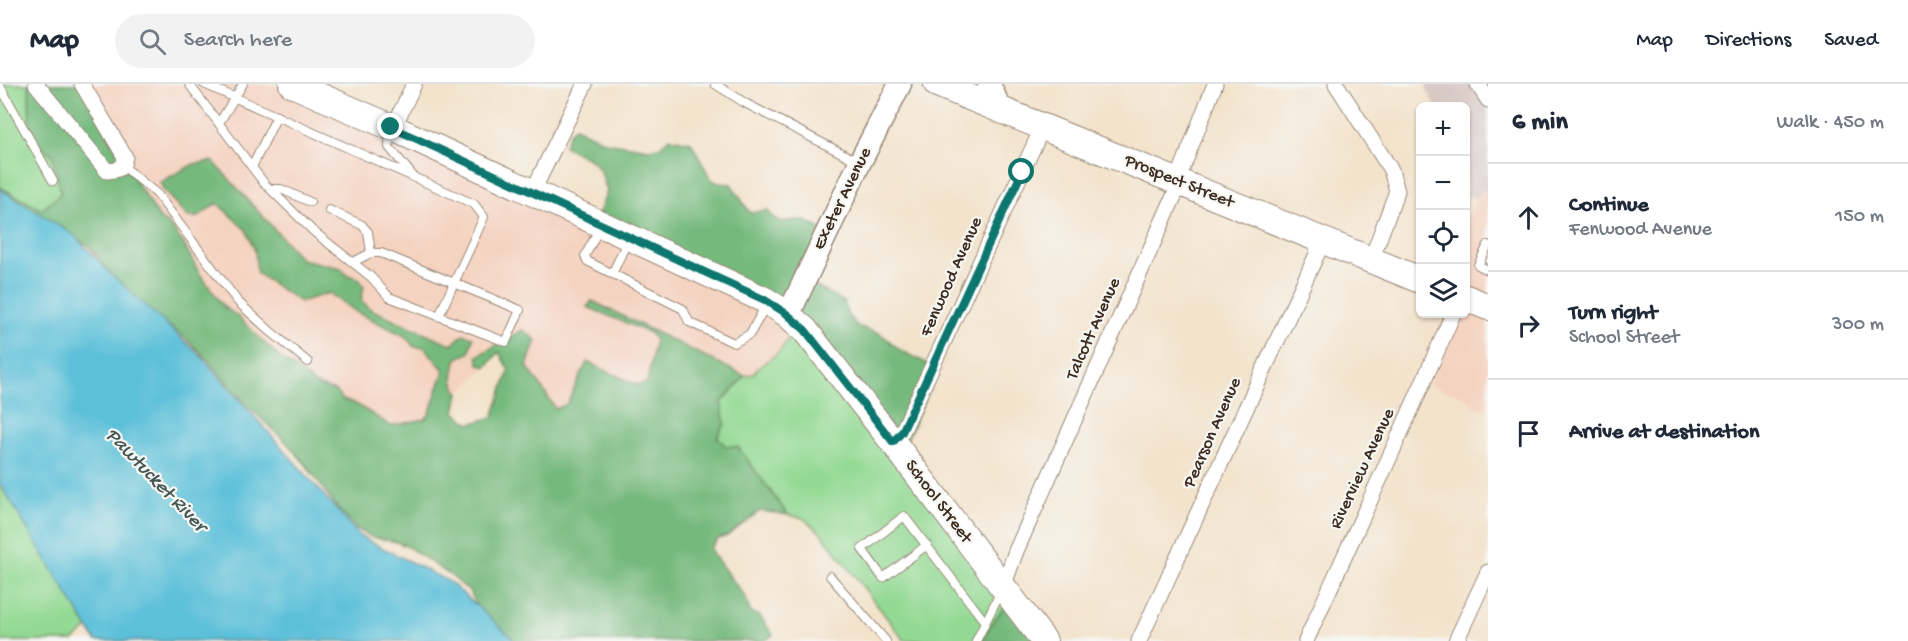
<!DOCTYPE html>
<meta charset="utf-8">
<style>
:root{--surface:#fff;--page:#f2f2f3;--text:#1f2937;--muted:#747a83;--line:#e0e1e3}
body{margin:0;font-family:"Gochi Hand",sans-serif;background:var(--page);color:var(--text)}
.controls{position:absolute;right:18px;top:18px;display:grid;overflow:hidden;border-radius:9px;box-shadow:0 2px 4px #0004}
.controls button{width:54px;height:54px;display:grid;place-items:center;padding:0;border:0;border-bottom:2px solid var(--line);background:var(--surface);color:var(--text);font:30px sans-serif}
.stop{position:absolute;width:18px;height:18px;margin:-14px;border:4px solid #0f766e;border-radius:50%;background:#fff}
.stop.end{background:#0f766e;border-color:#fff;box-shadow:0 2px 6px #0008}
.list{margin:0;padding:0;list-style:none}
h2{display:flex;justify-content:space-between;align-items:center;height:78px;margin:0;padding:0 24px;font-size:26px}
h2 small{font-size:20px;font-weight:400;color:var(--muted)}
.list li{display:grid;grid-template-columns:39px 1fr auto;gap:18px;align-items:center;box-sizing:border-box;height:108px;padding:0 24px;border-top:2px solid var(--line)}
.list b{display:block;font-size:22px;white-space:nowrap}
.list p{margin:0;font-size:20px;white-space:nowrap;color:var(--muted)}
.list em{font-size:20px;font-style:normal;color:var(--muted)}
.icon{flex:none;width:33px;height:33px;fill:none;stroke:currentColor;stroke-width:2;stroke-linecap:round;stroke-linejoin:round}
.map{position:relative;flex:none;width:1488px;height:557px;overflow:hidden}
header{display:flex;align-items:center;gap:36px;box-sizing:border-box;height:84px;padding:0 30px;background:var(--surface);border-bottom:2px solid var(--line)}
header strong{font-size:28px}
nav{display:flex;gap:33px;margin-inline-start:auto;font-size:21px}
.search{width:420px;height:54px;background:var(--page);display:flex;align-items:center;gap:15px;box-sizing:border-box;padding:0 21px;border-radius:33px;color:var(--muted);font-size:22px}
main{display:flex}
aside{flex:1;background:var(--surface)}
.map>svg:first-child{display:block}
.built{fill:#f5d3c1}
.industrial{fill:#d1c0bc}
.green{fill:#93d993;stroke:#678258;stroke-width:1.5}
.forest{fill:#76b97d;stroke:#58724e;stroke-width:1.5}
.water{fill:#5bc0d9;stroke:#4b757c;stroke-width:1.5}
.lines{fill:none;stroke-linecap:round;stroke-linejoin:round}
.lane-casing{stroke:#978675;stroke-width:10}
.street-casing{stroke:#978675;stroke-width:17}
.secondary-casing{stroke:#978675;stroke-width:25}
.primary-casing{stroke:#978675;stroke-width:28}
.lane{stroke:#fff;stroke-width:8}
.street{stroke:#fff;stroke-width:15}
.secondary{stroke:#fff;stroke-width:22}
.primary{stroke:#fff;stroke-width:26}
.route{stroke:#0f766e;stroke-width:8}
.labels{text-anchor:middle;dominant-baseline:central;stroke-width:4.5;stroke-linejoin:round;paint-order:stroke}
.street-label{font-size:18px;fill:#3b2a1e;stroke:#f6f6f2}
.water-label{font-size:20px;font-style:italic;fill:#455756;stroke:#f6f6f2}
</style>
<header>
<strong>Map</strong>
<div class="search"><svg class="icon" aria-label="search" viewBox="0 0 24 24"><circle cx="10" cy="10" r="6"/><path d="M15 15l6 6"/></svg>Search here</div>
<nav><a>Map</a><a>Directions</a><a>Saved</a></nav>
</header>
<main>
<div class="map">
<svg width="1488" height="557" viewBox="0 0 1488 557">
<rect width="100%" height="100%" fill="#f6f6f2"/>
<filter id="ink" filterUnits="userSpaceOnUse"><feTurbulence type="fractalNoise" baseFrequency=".0167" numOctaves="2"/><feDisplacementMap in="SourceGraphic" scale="12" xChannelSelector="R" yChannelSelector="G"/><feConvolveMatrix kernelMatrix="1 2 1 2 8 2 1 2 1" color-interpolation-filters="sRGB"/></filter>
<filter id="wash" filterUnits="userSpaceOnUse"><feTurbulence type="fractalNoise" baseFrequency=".008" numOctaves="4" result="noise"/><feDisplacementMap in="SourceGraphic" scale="24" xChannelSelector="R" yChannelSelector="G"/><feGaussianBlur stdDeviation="1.35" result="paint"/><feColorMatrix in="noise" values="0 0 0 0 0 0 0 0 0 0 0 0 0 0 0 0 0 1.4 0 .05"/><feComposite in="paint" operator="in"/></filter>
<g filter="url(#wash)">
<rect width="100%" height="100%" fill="#f3e3cc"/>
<g class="built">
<polygon points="80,0 293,0 797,242 779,268 759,283 753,290 745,292 592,217 588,224 650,249 655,256 647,299 637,301 588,278 567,321 556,325 527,281 536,256 523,246 479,280 486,283 459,309 454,304 454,289 457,273 469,269 453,260 448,259 370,225 361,216 358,194 347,191 341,184 301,175 213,77 164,107 188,133 198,133 217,119 246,146 255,167 257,189 300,218 329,209 358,229 405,252 414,263 423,262 444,286 429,331 425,335 391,342 356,320 343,316 335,307 316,301 308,294 279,273 237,232 224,223 200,190 183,159 161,136 127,84"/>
<polygon points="1483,106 1488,107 1488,327 1474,323 1466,313 1431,302 1430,299 1461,230 1466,230 1466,137 1472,127 1475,113"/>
</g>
<polygon class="industrial" points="1427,0 1488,0 1488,107 1483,106 1475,113 1466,112 1466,22 1436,22 1426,4"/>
<g class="green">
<polygon points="0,0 29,0 30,56 52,70 61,109 42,126 0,103"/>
<polygon points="797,242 1012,515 991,541 982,557 904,556 822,450 803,434 788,431 738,363 726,362 717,353 725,340 721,319 745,292 753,290 759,283 779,268"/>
<polygon points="0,396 91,541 73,557 0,557"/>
</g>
<g class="forest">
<path d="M29,0H80L127,84L161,136L168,139L183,159L200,190L224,223L237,232L279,273L308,294L316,301L335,307L343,316L356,320L391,342L425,335L429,331L444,286L424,263H414L405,252L358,229L329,209L300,218L257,189L255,167L246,146L217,119L198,133H188L164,107L160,98L194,80L213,77L301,175L341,184L347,191L358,194L364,202L361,216L370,225L448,259L453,260L463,250L473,253L469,269L457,274C454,285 450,300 459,309L455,328L470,340L493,333L509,287L499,268L486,283L479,280L477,272L523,246L536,256L527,282L556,325L567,320L587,278L637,301L647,299L655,256L650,249L587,223L592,217L745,292L721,319L725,340L717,353L726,362L738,363L788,431L760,427L727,452L718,455L711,463L712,469L746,514L750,528L760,532L773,551L765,557H471L475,518L470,508L454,494L408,463L397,458L371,453L357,445L339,426L306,381L286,358L245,319L204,272L186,255L136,216L112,191L89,162L0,108V103L42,126L61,109L52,70L30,56Z"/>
<path d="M575,43L605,58L649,65L659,63L670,54L691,58L711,95L718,99L731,100L750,129L767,126C784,148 789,131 805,137C814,140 822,146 830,151L811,200L844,218L847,230L857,242L881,250L900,266L938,285L905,360L805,248L595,140L607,107L601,88L594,78L564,62L569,49Z"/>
<polygon points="1004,523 1044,557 982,557 991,541"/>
</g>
<polygon class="water" points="0,105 74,151 112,191 202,273 361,453 450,498 516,557 96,557 0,400"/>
</g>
<g filter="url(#ink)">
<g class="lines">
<defs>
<g id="lane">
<polyline points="189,0 264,99 313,147 371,193 389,213 506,258 520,226 381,169 371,169 353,178"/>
<polyline points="204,0 474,120 484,133 439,232"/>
<polyline points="715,0 745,19 859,78"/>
<polyline points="0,2 53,97"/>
<polyline points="219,39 243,0"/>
<polyline points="390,46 389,63 413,92"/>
<polyline points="123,82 157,110 238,218 270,247 308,278"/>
<polyline points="252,83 277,32"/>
<polyline points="271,105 281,105 310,118"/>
<polyline points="329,126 362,141 368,148 371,169"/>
<polyline points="599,145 585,172 587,177 683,225 689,238 734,259 750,250 766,221"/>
<polyline points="1488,161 1478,181 1488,186"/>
<polyline points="612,190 628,156"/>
<polyline points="927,461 883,494 862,465 904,432 985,538"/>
<polyline points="830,492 886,557"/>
<polyline points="976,557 1001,507"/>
</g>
<g id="street">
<path d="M36,0L107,87C119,86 123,85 125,73L82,0"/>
<polyline points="1336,0 1391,86 1397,107 1371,176"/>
<polyline points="1478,0 1488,16"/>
<polyline points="391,43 398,34 414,0"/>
<polyline points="532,109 585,0"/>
<polyline points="893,358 902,348 1037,55 1041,41"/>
<polyline points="1003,503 1016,467 1175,110 1182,85 1215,0"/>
<polyline points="1139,557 1323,157"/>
<path d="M1306,557C1355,448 1406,340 1453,230"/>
<polyline points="1456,557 1488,488"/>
</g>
<g id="secondary">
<polyline points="989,0 1001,27"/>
<polyline points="787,230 794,219 860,78 900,0"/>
</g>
<g id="primary">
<polyline points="292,0 391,43 765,216 787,230 805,246 893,358 1044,557"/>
<polyline points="937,0 1420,196"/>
<polyline points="1466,214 1488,223"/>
</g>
</defs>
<use href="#lane" class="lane-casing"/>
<use href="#street" class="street-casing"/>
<use href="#secondary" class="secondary-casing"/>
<use href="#primary" class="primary-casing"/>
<use href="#lane" class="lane"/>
<use href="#street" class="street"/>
<use href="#secondary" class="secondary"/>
<use href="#primary" class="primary"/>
</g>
</g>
<g class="lines" filter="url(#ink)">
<polyline class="route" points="391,43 765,216 787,230 805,246 893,358 902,348 1022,88"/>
</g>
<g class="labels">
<g class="street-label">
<text transform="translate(1179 98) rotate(22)">Prospect Street</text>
<text transform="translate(843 115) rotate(-64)">Exeter Avenue</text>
<text transform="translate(952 193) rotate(-66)">Fenwood Avenue</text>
<text transform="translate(1094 245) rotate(-66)">Talcott Avenue</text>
<text transform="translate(1213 349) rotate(-66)">Pearson Avenue</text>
<text transform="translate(1363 385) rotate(-65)">Riverview Avenue</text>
<text transform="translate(938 418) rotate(53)">School Street</text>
</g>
<g class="water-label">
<text transform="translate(155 397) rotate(46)">Pawtucket River</text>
</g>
</g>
</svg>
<div class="controls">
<button>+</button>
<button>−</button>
<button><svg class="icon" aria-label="locate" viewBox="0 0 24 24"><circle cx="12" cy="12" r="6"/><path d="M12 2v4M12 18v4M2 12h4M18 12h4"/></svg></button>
<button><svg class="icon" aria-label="layers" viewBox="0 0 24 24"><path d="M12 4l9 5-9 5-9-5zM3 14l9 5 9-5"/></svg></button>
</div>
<div class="stop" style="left:1022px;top:88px"></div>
<div class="stop end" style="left:391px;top:43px"></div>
</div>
<aside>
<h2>6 min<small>Walk · 450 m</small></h2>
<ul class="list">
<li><svg class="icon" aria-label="ahead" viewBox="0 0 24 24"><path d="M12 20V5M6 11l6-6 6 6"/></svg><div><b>Continue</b><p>Fenwood Avenue</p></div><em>150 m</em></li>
<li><svg class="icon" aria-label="right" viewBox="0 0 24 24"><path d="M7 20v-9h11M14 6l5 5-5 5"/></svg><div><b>Turn right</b><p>School Street</p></div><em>300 m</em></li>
<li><svg class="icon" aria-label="arrive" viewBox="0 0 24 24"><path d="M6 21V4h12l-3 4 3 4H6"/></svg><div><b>Arrive at destination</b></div></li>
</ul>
</aside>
</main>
